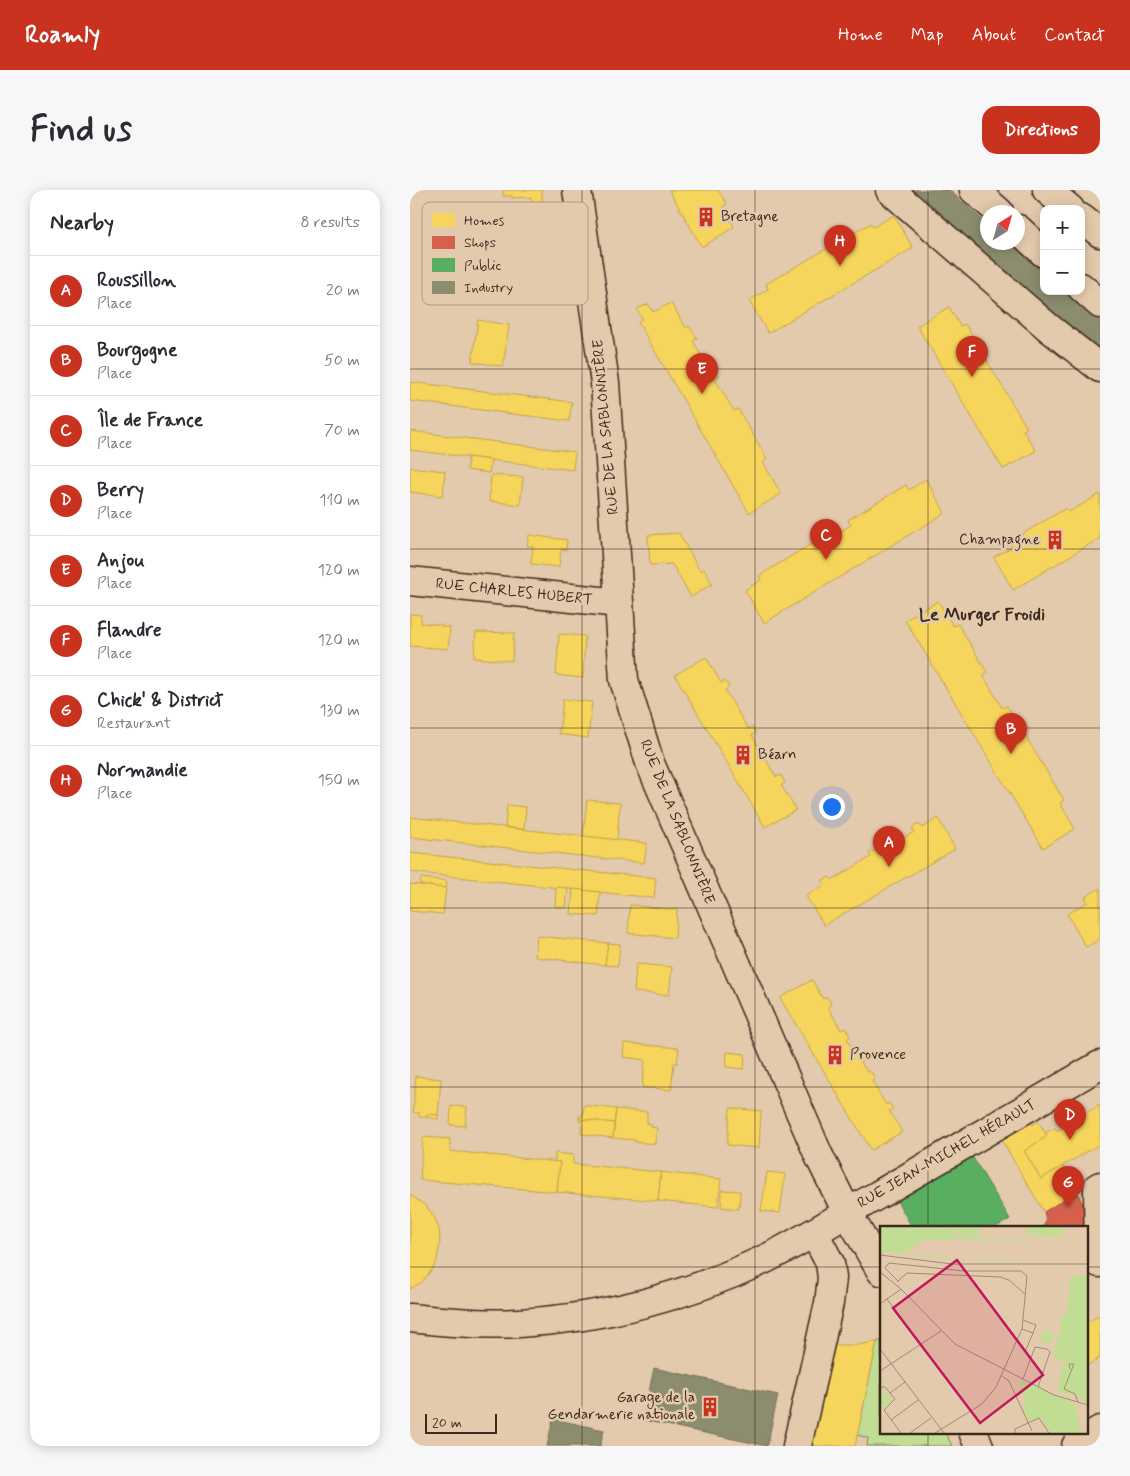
<!DOCTYPE html>
<meta charset="utf-8">
<style>
:root{--surface:#fff;--page:#f7f7f7;--text:#2b2b33;--muted:#7c7c81;--line:#e1e1e2;--accent:#c8321e}
body{margin:0;font-family:Mynerve,sans-serif;background:var(--page);color:var(--text)}
.controls{position:absolute;right:15px;top:15px;display:grid;overflow:hidden;border-radius:10px;box-shadow:0 2px 12px #0003}
.controls button{width:45px;height:45px;display:grid;place-items:center;padding:0;border:0;border-bottom:1px solid var(--line);background:var(--surface);color:var(--text);font:25px sans-serif}
.compass{position:absolute;left:570px;top:15px;width:45px;height:45px;border-radius:50%;background:var(--surface);box-shadow:0 2px 12px #0003;rotate:37deg}
.scale{position:absolute;left:15px;bottom:12px;width:72px;box-sizing:border-box;padding-left:5px;border:2px solid #3b2a1e;border-top:0;font-size:14px;line-height:18px;white-space:nowrap;color:#3b2a1e;-webkit-text-stroke:4px #e4caac;paint-order:stroke}
.you{position:absolute;left:421px;top:616px;width:18px;height:18px;margin:-12px;border:4px solid #fff;border-radius:50%;background:#1a73e8;box-shadow:0 0 0 8px #1a73e833}
.badge{display:grid;place-items:center;width:32px;height:32px;border-radius:50%;background:var(--accent);color:#fff;font-size:16px;font-weight:700}
.pin{position:absolute;translate:-50% -41px;filter:drop-shadow(0 1px 2px #0008)}
.pin::after{content:'';position:absolute;top:26px;width:18px;height:15px;background:inherit;clip-path:polygon(0 0,100% 0,50% 100%)}
.list{margin:0;padding:0;list-style:none}
h2{display:flex;justify-content:space-between;align-items:center;height:65px;margin:0;padding:0 20px;font-size:21px}
h2 small{font-size:16px;font-weight:400;color:var(--muted)}
.list li{display:grid;grid-template-columns:32px 1fr auto;gap:15px;align-items:center;box-sizing:border-box;height:70px;padding:0 20px;border-top:1px solid var(--line)}
.list b{display:block;font-size:19px;white-space:nowrap}
.list p{margin:0;font-size:16px;white-space:nowrap;color:var(--muted)}
.list em{font-size:16px;font-style:normal;color:var(--muted)}
.map{position:relative;flex:none;width:690px;height:1256px;overflow:hidden;border-radius:15px}
header{display:flex;align-items:center;gap:30px;box-sizing:border-box;height:70px;padding:0 25px;background:var(--accent);color:#fff}
header strong{font-size:24px}
nav{display:flex;gap:28px;margin-inline-start:auto;font-size:18px}
.intro{display:flex;align-items:center;justify-content:space-between;box-sizing:border-box;height:120px;padding:0 30px}
h1{margin:0;font-size:35px}
.button{padding:12px 22px;border-radius:15px;background:var(--accent);color:#fff;font-size:18px;font-weight:700}
main{display:flex;gap:30px;padding:0 30px}
aside{flex:1;background:var(--surface);border-radius:15px;box-shadow:0 2px 12px #0003}
.map>svg:first-child{display:block}
.green{fill:#c1dd94;stroke:#7e8459}
.homes{fill:#f6d55c;stroke:#bea249}
.shops{fill:#d6604d;stroke:#a8503f}
.public{fill:#5aae61;stroke:#51864d}
.industry{fill:#8c8c6e;stroke:#746f56}
.lines{fill:none;stroke-linecap:round;stroke-linejoin:round}
.minor-casing{stroke:#3b2a1e;stroke-width:31}
.major-casing{stroke:#3b2a1e;stroke-width:31}
.minor{stroke:#e4caac;stroke-width:28}
.major{stroke:#e4caac;stroke-width:28}
.grid{fill:none;stroke:#3b2a1e;stroke-width:1;stroke-opacity:0.55}
.labels{text-anchor:middle;dominant-baseline:central;stroke-width:5;stroke-linejoin:round;paint-order:stroke}
.poi-label{font-size:15px;fill:#3b2a1e;stroke:#e4caac;text-anchor:start}
.street-label{font-size:15px;fill:#3b2a1e;stroke:#e4caac}
.quarter-label{font-size:18px;font-weight:bold;fill:#3b2a1e;stroke:#e4caac}
.inset-road{fill:none;stroke:#a08a73;stroke-width:1}
.view{fill:#c2185b;fill-opacity:0.15;stroke:#c2185b;stroke-width:2.5}
.inset-edge{fill:none;stroke:#3b2a1e;stroke-width:2.5}
.key{fill:#e4caac;stroke:#b19a81;stroke-width:1}
.key-label{font-size:14px;fill:#3b2a1e}
</style>
<header>
<strong>Roamly</strong>
<nav><a>Home</a><a>Map</a><a>About</a><a>Contact</a></nav>
</header>
<div class="intro"><h1>Find us</h1><a class="button">Directions</a></div>
<main>
<aside>
<h2>Nearby<small>8 results</small></h2>
<ul class="list">
<li><span class="badge">A</span><div><b>Roussillon</b><p>Place</p></div><em>20 m</em></li>
<li><span class="badge">B</span><div><b>Bourgogne</b><p>Place</p></div><em>50 m</em></li>
<li><span class="badge">C</span><div><b>Île de France</b><p>Place</p></div><em>70 m</em></li>
<li><span class="badge">D</span><div><b>Berry</b><p>Place</p></div><em>110 m</em></li>
<li><span class="badge">E</span><div><b>Anjou</b><p>Place</p></div><em>120 m</em></li>
<li><span class="badge">F</span><div><b>Flandre</b><p>Place</p></div><em>120 m</em></li>
<li><span class="badge">G</span><div><b>Chick' &amp; District</b><p>Restaurant</p></div><em>130 m</em></li>
<li><span class="badge">H</span><div><b>Normandie</b><p>Place</p></div><em>150 m</em></li>
</ul>
</aside>
<div class="map">
<svg width="690" height="1256" viewBox="0 0 690 1256">
<rect width="100%" height="100%" fill="#e4caac"/>
<filter id="ink" filterUnits="userSpaceOnUse"><feTurbulence type="fractalNoise" baseFrequency=".02" numOctaves="2"/><feDisplacementMap in="SourceGraphic" scale="10" xChannelSelector="R" yChannelSelector="G"/><feConvolveMatrix kernelMatrix="1 2 1 2 8 2 1 2 1" color-interpolation-filters="sRGB"/></filter>
<g filter="url(#ink)">
<polygon class="green" points="471,1150 471,1242 535,1242 542,1256 457,1256 458,1248 447,1245 467,1152"/>
<g class="homes">
<polygon points="93,0 132,0 132,11 122,12 121,7 102,8 102,6 93,6"/>
<polygon points="259,0 308,0 317,14 313,16 324,37 292,57"/>
<polygon points="484,25 503,58 358,143 339,111 358,99 356,94 461,33 463,37"/>
<polygon points="261,113 276,138 279,136 287,148 283,151 297,176 302,174 309,186 305,189 324,221 328,219 357,269 353,272 371,304 339,323 228,132 232,129 227,119 238,114 243,122"/>
<polygon points="539,117 550,136 555,134 617,238 613,240 626,261 593,279 507,136"/>
<polygon points="68,130 99,135 93,176 62,172"/>
<polygon points="0,192 162,212 159,231 0,211"/>
<polygon points="0,241 165,262 163,280 0,260"/>
<polygon points="58,267 81,270 79,283 57,280"/>
<polygon points="0,277 35,281 33,306 0,302"/>
<polygon points="81,285 113,287 110,315 79,311"/>
<polygon points="516,289 535,323 354,433 335,400 351,390 349,386 406,351 409,355 441,335 438,330 496,295 499,300"/>
<polygon points="690,304 690,348 603,400 584,367 602,357 599,352 656,318 659,322"/>
<polygon points="269,343 290,381 294,379 302,394 281,407 262,374 240,375 238,345"/>
<polygon points="119,345 157,350 156,360 151,359 149,377 121,374 123,356 117,356"/>
<polygon points="528,411 543,436 548,434 577,482 573,485 592,518 597,516 654,610 650,613 665,639 633,658 495,430"/>
<polygon points="0,424 11,425 11,433 32,435 32,437 40,437 38,459 0,456"/>
<polygon points="66,442 104,443 102,471 64,468"/>
<polygon points="149,444 175,446 173,488 146,485"/>
<polygon points="296,467 311,493 315,491 319,497 315,500 338,539 342,537 346,543 342,545 366,587 371,585 375,593 371,595 386,620 355,637 265,485"/>
<polygon points="153,509 182,512 178,548 149,544"/>
<polygon points="177,610 210,613 207,650 173,646"/>
<polygon points="97,615 116,617 114,639 95,637"/>
<polygon points="0,627 237,653 234,673 0,647"/>
<polygon points="528,628 545,659 414,735 396,706 415,695 412,691 419,687 422,690 461,667 459,663 466,660 468,663 504,642 502,638 509,634 512,638"/>
<polygon points="0,663 246,688 244,708 0,682"/>
<polygon points="11,688 37,691 36,698 10,695"/>
<polygon points="0,694 36,698 33,724 0,721"/>
<polygon points="146,697 158,698 156,718 145,716"/>
<polygon points="690,698 690,749 676,757 657,724 678,712 675,707"/>
<polygon points="163,699 190,702 188,726 161,724"/>
<polygon points="220,715 267,720 265,748 218,743"/>
<polygon points="127,746 198,753 195,775 125,767"/>
<polygon points="198,753 210,754 208,776 195,775"/>
<polygon points="226,774 262,777 259,805 224,802"/>
<polygon points="402,790 413,809 417,807 421,814 418,817 431,840 435,838 440,846 437,849 457,882 460,881 465,888 462,891 476,915 479,913 483,919 479,921 492,942 461,960 370,808"/>
<polygon points="214,853 269,858 267,873 264,873 261,900 232,897 235,870 213,867"/>
<polygon points="317,862 335,864 334,879 316,877"/>
<polygon points="6,886 31,889 28,925 17,924 17,927 9,927 9,923 3,922"/>
<polygon points="174,915 206,919 204,933 169,929 169,926 173,926"/>
<polygon points="690,915 690,954 631,989 614,961 637,946 635,943 645,938 647,941 668,928 667,925 673,921 675,924"/>
<polygon points="41,916 57,917 55,936 40,935"/>
<polygon points="320,918 351,921 349,958 317,955"/>
<polygon points="206,919 237,922 237,933 241,934 241,937 247,938 245,954 225,952 225,950 203,948"/>
<polygon points="17,924 28,925 28,929 17,927"/>
<polygon points="169,929 204,933 203,948 171,944 172,932 169,931"/>
<polygon points="620,931 622,935 628,931 637,946 614,961 631,989 653,976 667,1001 634,1022 591,949"/>
<polygon points="13,947 40,949 40,961 150,972 147,1002 10,990"/>
<polygon points="145,963 163,965 163,974 251,982 248,1011 147,1002 150,972 145,972"/>
<polygon points="251,982 311,989 308,1017 248,1011"/>
<polygon points="357,982 375,984 370,1023 351,1021"/>
<polygon points="312,1000 330,1001 329,1019 311,1017"/>
<polygon points="0,1005 15,1015 24,1026 29,1039 30,1051 27,1070 23,1078 12,1092 0,1099"/>
<polygon points="690,1125 690,1168 676,1176 676,1133"/>
<polygon points="467,1152 445,1256 402,1256 423,1155 447,1155"/>
</g>
<polygon class="shops" points="667,1001 677,1024 676,1037 633,1037 636,1031 634,1022"/>
<polygon class="public" points="562,966 600,1029 586,1037 502,1037 487,1011"/>
<g class="industry">
<polygon points="505,0 539,0 578,35 578,52 598,52 634,83 634,101 655,101 690,129 690,160 665,141 575,64"/>
<polygon points="244,1178 368,1205 357,1256 233,1230"/>
<polygon points="143,1229 194,1240 190,1256 137,1256"/>
</g>
<g class="lines">
<defs>
<g id="minor">
<polyline points="167,0 195,193 214,490 240,573 409,966 437,1022 471,1081"/>
<polyline points="480,0 639,138 690,178"/>
<polyline points="564,0 589,22"/>
<polyline points="608,39 634,63"/>
<polyline points="671,97 690,114"/>
<polyline points="0,391 209,413"/>
<polyline points="689,1073 688,997 690,996"/>
<path d="M0,1128C36,1132 73,1135 109,1133C193,1128 277,1106 353,1070C393,1051 430,1026 468,1005C542,962 616,919 690,875"/>
<polyline points="563,1242 569,1256"/>
<polyline points="387,1256 419,1113 422,1088 420,1073 404,1043"/>
<polyline points="666,1256 690,1240"/>
</g>
<g id="major">
<polyline points="637,0 660,19"/>
<polyline points="671,28 690,43"/>
</g>
</defs>
<use href="#minor" class="minor-casing"/>
<use href="#major" class="major-casing"/>
<use href="#minor" class="minor"/>
<use href="#major" class="major"/>
</g>
</g>
<path class="grid" d="M172,0V1256M345,0V1256M518,0V1037M0,179H690M0,359H690M0,538H690M0,718H690M0,897H690M0,1077H471M676,1077H690M518,1242V1256"/>
<defs>
<symbol id="building-bare" viewBox="-9 -9 18 18"><path d="M-4-6H4V6H1V3H-1V6H-4ZM-2.5-4.3h1.7v1.8h-1.7ZM.8-4.3h1.7v1.8H.8ZM-2.5-1h1.7V.8h-1.7ZM.8-1h1.7V.8H.8Z" fill="#c8321e" stroke="#e4caac" stroke-width="2.5" paint-order="stroke"/></symbol>
</defs>
<g fill-rule="evenodd">
<use href="#building-bare" x="282" y="13" width="28" height="28"/>
<use href="#building-bare" x="631" y="336" width="28" height="28"/>
<use href="#building-bare" x="319" y="551" width="28" height="28"/>
<use href="#building-bare" x="411" y="851" width="28" height="28"/>
<use href="#building-bare" x="286" y="1203" width="28" height="28"/>
</g>
<g class="labels">
<g class="poi-label">
<text x="311" y="27">Bretagne</text>
<text x="630" y="350" text-anchor="end">Champagne</text>
<text x="348" y="565">Béarn</text>
<text x="440" y="865">Provence</text>
<text x="285" y="1208" text-anchor="end">Garage de la<tspan x="285" dy="17">Gendarmerie nationale</tspan></text>
</g>
<g class="street-label">
<text transform="translate(196 237) rotate(-95)">RUE DE LA SABLONNIÈRE</text>
<text transform="translate(104 402) rotate(6)">RUE CHARLES HUBERT</text>
<text transform="translate(267 632) rotate(68)">RUE DE LA SABLONNIÈRE</text>
<text transform="translate(537 964) rotate(-30)">RUE JEAN-MICHEL HÉRAULT</text>
</g>
<g class="quarter-label">
<text x="572" y="425">Le Murger Froidi</text>
</g>
</g>
<g transform="translate(470 1036)">
<rect width="208" height="208" fill="#e4caac"/>
<path d="M0,0H23L24,3V0H37V3L72,0L75,12L207,13L42,14L26,27L82,33L207,36L78,34L0,25ZM74,0H99V11H79ZM147,0H182V10L147,9ZM190,50H207V177L199,170L179,166L177,162L184,135L172,130L180,108L181,89L187,90ZM161 111a6 6 0 1 1 12 0a6 6 0 1 1-12 0ZM137,153L194,177L201,207H170L162,192L149,195L142,182L146,175ZM1,162L13,174L2,183L0,190Z" fill="#c1dd94"/>
<path class="inset-road" d="M0,29L72,38H208M0,46L21,63L75,118L174,169L208,179M18,55L5,42L9,37L84,45H141L147,50L142,103L116,161L102,178L55,207M17,56L27,47L120,51L129,54L145,68M7,73L21,92M0,78L21,63M143,94L156,99L153,107M142,103L153,107L145,126L151,133M0,123L64,207M190,143L189,138H194L184,163L195,168L198,176M0,145L61,105M122,150L129,155L152,205M143,153L155,121L167,123L170,126L158,161M0,161H5L15,173L4,184L21,207M10,167L25,156M11,194L38,174M30,207L51,192M135,207V203L159,192L169,207"/>
<path class="view" d="M77,34L163,149L100,197L13,82Z"/>
<rect width="208" height="208" class="inset-edge"/>
</g>
<rect x="12" y="12" width="166" height="103" rx="8" class="key"/>
<rect x="22" y="23" width="23" height="14" fill="#f6d55c"/>
<rect x="22" y="46" width="23" height="13" fill="#d6604d"/>
<rect x="22" y="68" width="23" height="14" fill="#5aae61"/>
<rect x="22" y="91" width="23" height="13" fill="#8c8c6e"/>
<g class="key-label">
<text x="54" y="35">Homes</text>
<text x="54" y="57">Shops</text>
<text x="54" y="80">Public</text>
<text x="54" y="102">Industry</text>
</g>
</svg>
<div class="controls">
<button>+</button>
<button>−</button>
</div>
<svg class="compass" viewBox="-18 -18 36 36"><path d="M0-13l5 13h-10z" fill="#e53935"/><path d="M0 13l5-13h-10z" fill="#7c7c81"/></svg>
<div class="scale">20 m</div>
<div class="you"></div>
<div class="pin badge" style="left:479px;top:677px">A</div>
<div class="pin badge" style="left:601px;top:564px">B</div>
<div class="pin badge" style="left:416px;top:370px">C</div>
<div class="pin badge" style="left:660px;top:950px">D</div>
<div class="pin badge" style="left:292px;top:204px">E</div>
<div class="pin badge" style="left:562px;top:187px">F</div>
<div class="pin badge" style="left:658px;top:1017px">G</div>
<div class="pin badge" style="left:430px;top:76px">H</div>
</div>
</main>
